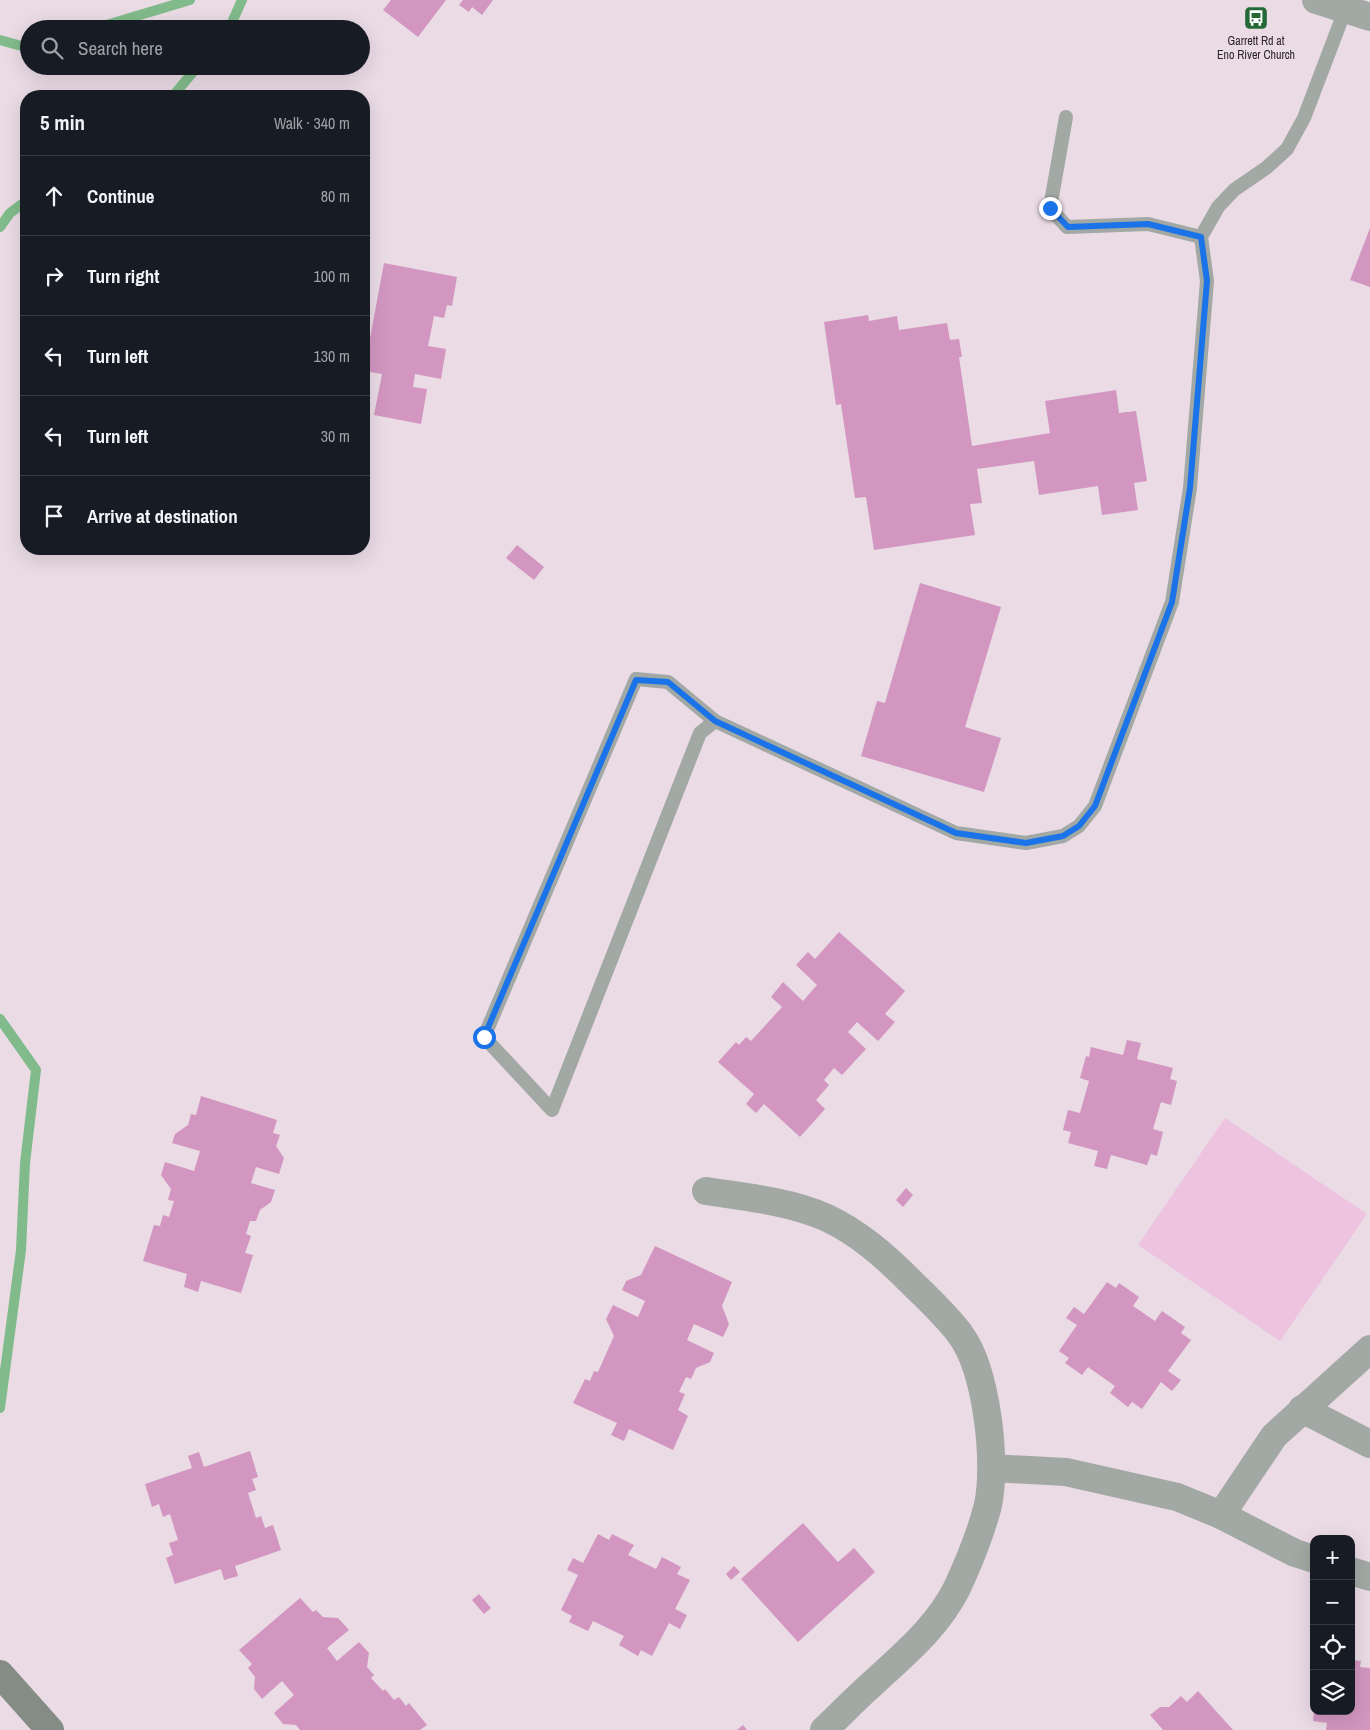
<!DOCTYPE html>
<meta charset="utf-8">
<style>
:root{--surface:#171b24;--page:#20242c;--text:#f1f3f6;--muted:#9ea1a6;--line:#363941}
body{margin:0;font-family:"Archivo Narrow",sans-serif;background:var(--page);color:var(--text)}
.controls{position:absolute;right:15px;bottom:15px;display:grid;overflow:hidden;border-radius:10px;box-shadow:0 5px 20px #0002}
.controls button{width:45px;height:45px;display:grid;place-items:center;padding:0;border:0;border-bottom:1px solid var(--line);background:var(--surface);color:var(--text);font:25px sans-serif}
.stop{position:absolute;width:15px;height:15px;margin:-11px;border:4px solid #1a73e8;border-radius:50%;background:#fff}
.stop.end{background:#1a73e8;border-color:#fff;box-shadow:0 1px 5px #0008}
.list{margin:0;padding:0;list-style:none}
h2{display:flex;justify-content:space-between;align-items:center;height:65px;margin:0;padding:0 20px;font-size:21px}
h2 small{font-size:16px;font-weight:400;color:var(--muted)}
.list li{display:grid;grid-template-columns:32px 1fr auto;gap:15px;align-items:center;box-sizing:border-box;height:80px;padding:0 20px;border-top:1px solid var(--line)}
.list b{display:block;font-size:19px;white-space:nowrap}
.list em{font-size:16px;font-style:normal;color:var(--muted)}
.icon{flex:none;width:28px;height:28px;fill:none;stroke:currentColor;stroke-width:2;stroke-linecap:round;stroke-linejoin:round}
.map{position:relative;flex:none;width:1370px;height:1730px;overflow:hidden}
.search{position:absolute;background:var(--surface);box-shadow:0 5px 20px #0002;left:20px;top:20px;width:350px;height:55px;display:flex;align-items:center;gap:12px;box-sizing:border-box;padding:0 18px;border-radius:28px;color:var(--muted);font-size:19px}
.panel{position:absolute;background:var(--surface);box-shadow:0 5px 20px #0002;left:20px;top:90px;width:350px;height:465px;border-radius:20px}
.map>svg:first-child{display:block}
.green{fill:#edc3e0}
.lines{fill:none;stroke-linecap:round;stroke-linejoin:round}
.stream{stroke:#82bb8b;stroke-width:10}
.building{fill:#d296c1}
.service{stroke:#a2a8a3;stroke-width:14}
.minor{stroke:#a2a8a3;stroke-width:28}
.tertiary{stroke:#a2a8a3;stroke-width:28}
.secondary{stroke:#848c85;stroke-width:28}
.route{stroke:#1a73e8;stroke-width:6}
.labels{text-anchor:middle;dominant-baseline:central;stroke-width:5;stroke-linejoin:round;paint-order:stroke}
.poi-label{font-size:12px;fill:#2b2529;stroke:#eadbe5}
</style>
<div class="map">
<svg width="1370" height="1730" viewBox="0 0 1370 1730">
<rect width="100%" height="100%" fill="#eadbe5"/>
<polygon class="green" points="1225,1118 1367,1214 1280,1341 1138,1245"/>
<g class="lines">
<g class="stream">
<polyline points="93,29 190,0"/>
<polyline points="229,29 242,0"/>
<polyline points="0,40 29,48"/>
<polyline points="173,96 198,66"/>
<polyline points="0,227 10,213 26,201"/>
<polyline points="0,1019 36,1070 25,1163 21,1250 0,1408"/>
</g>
</g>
<g class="building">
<polygon points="391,0 446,0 418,37 383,10"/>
<polygon points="463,0 493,0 482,15 472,7 469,12 459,5"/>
<polygon points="1370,228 1370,287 1350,280"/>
<polygon points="384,263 457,277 452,306 447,305 444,318 434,316 428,346 446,349 441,379 415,374 413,387 427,389 421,424 374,415 382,374 364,371"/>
<polygon points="868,315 869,321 897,316 899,330 947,323 950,340 959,339 962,357 959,357 972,446 1050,433 1045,401 1116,390 1119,413 1136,411 1147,481 1134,483 1138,510 1102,515 1098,486 1039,495 1034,461 977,469 982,503 970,504 975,535 874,550 866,497 855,498 841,404 836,405 824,322"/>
<polygon points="517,545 544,567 534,580 506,558"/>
<polygon points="920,583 1001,607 965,727 1001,738 984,792 861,756 877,701 885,703"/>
<polygon points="839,932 905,991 885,1014 895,1022 878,1041 857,1022 848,1032 866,1049 842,1075 834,1068 824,1080 829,1085 816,1100 825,1109 800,1137 764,1104 756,1113 746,1104 754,1094 718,1062 736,1042 739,1045 746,1037 751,1041 782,1007 771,997 783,982 803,1001 817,985 796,965 808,952 815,959"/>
<polygon points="1127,1040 1141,1043 1137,1059 1173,1068 1170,1079 1177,1081 1171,1105 1161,1102 1153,1129 1163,1132 1157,1156 1151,1154 1147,1165 1111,1155 1107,1169 1094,1166 1098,1151 1068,1143 1071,1132 1063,1130 1068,1110 1080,1113 1089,1081 1080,1078 1086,1056 1089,1057 1091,1047 1123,1055"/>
<polygon points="201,1096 277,1120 273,1133 280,1135 276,1146 284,1158 279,1174 256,1167 251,1183 275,1190 271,1202 260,1210 256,1221 250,1221 246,1234 251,1236 245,1253 253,1255 241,1293 201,1281 198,1292 187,1288 184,1287 187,1274 143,1261 154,1225 160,1226 163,1215 169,1217 174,1201 168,1200 171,1189 161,1175 165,1162 194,1171 200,1151 172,1143 175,1134 188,1125 191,1114 196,1115"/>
<polygon points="906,1188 913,1195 903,1207 896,1200"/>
<polygon points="655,1246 732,1282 722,1306 729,1324 723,1337 694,1324 687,1340 714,1353 710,1362 696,1368 691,1379 686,1377 679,1392 685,1394 678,1410 688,1416 673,1450 629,1429 624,1441 611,1435 617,1423 573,1403 585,1379 590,1381 594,1371 598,1372 614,1336 606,1319 613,1305 638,1317 645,1301 622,1290 626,1281 641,1275"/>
<polygon points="1107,1282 1116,1288 1119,1283 1139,1297 1133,1306 1155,1321 1162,1311 1185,1327 1181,1333 1191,1340 1168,1371 1181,1380 1172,1391 1161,1382 1142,1409 1132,1402 1128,1407 1110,1393 1115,1386 1088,1367 1082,1375 1065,1363 1069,1358 1059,1351 1077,1325 1066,1318 1074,1307 1084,1314"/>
<polygon points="250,1451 258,1477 252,1479 256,1490 248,1493 256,1518 261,1516 265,1528 273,1525 281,1550 235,1566 238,1576 224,1580 221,1569 175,1584 166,1558 173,1555 169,1543 178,1540 170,1514 163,1517 159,1504 152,1507 145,1484 192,1468 188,1456 199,1452 204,1467"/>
<polygon points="803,1523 838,1562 854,1548 875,1572 798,1642 741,1579"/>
<polygon points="598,1534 609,1540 612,1534 634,1545 628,1555 656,1569 662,1557 681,1567 677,1574 690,1580 675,1609 687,1615 680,1629 669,1623 652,1656 641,1650 638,1656 619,1645 624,1636 593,1621 588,1631 569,1622 572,1616 561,1610 578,1575 567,1570 573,1558 583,1563"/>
<polygon points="734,1566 740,1572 731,1580 726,1574"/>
<polygon points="479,1594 491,1608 484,1614 472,1600"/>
<polygon points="300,1598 313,1612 316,1610 323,1617 338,1618 349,1630 327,1648 337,1661 359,1642 369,1653 367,1667 374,1675 371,1678 383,1691 385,1689 394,1700 399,1697 406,1706 409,1703 427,1725 420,1730 300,1730 296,1725 283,1724 274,1713 294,1695 282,1681 262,1699 254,1689 255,1677 248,1668 252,1664 239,1650"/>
<polygon points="1351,1660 1361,1661 1360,1667 1370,1668 1370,1730 1326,1730 1327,1723 1313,1721 1314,1711 1351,1711"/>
<polygon points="1198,1691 1233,1730 1163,1730 1150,1715 1160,1707 1169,1707 1181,1696 1187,1702"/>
<polygon points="743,1725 747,1730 737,1730"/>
</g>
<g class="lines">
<g class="service">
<polyline points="1066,117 1050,208 1067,227 1148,224 1201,237"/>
<polyline points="715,721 668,682 636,679 484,1037 552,1110 700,733 715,721 956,833 1026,843 1063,836 1079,826 1095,806 1172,602 1190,488 1207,281 1201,237 1218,207 1234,190 1266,168 1287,149 1304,118 1347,5"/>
</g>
<g class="minor">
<path d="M706,1191C745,1197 788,1201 825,1217C858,1232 885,1256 910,1281C927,1298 946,1315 960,1334C987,1370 997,1462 988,1505C981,1533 969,1562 957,1588C937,1628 903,1655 871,1685C855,1699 840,1715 824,1730"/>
<polyline points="1302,1409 1370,1444"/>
<polyline points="992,1468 1066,1472 1177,1497 1221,1515 1295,1553 1314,1559"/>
<polyline points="1221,1515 1274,1436 1370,1349"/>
<polyline points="1351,1571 1370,1577"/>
</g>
<polyline class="tertiary" points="1316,0 1370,17"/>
<polyline class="secondary" points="0,1674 50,1730"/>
</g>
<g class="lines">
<polyline class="route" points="484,1037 636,680 668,682 715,721 956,833 1026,843 1063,836 1079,826 1095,806 1172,602 1190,488 1207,281 1201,237 1148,224 1068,227 1050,208"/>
</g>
<defs>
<symbol id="bus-square" viewBox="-11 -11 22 22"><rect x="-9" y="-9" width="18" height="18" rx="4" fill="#246935" stroke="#eadbe5"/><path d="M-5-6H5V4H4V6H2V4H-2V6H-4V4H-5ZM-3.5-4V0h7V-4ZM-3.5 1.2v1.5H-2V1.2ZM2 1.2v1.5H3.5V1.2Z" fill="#fff"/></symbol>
</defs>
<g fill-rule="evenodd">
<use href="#bus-square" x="1242" y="4" width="28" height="28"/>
</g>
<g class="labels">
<g class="poi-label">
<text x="1256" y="41">Garrett Rd at<tspan x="1256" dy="14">Eno River Church</tspan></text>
</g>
</g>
</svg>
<div class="controls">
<button>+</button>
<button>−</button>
<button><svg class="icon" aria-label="locate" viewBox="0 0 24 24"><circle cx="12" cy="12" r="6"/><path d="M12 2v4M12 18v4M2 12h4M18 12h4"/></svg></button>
<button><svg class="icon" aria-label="layers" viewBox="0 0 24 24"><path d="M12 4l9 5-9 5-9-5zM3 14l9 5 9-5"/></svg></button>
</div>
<div class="stop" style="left:484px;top:1037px"></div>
<div class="stop end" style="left:1050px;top:208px"></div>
<div class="search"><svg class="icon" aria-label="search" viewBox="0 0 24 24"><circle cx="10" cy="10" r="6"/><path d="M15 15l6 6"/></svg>Search here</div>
<section class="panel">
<h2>5 min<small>Walk · 340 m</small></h2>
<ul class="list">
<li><svg class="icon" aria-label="ahead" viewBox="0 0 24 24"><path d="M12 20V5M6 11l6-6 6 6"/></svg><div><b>Continue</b></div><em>80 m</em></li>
<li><svg class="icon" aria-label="right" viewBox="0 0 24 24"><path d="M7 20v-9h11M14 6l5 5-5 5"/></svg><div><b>Turn right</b></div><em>100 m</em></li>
<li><svg class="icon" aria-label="left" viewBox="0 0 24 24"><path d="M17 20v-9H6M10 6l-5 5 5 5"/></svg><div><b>Turn left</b></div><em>130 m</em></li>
<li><svg class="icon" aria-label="left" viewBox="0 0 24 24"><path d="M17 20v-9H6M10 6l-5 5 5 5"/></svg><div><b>Turn left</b></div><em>30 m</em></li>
<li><svg class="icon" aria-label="arrive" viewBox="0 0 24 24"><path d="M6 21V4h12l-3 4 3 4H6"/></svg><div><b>Arrive at destination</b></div></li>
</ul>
</section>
</div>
